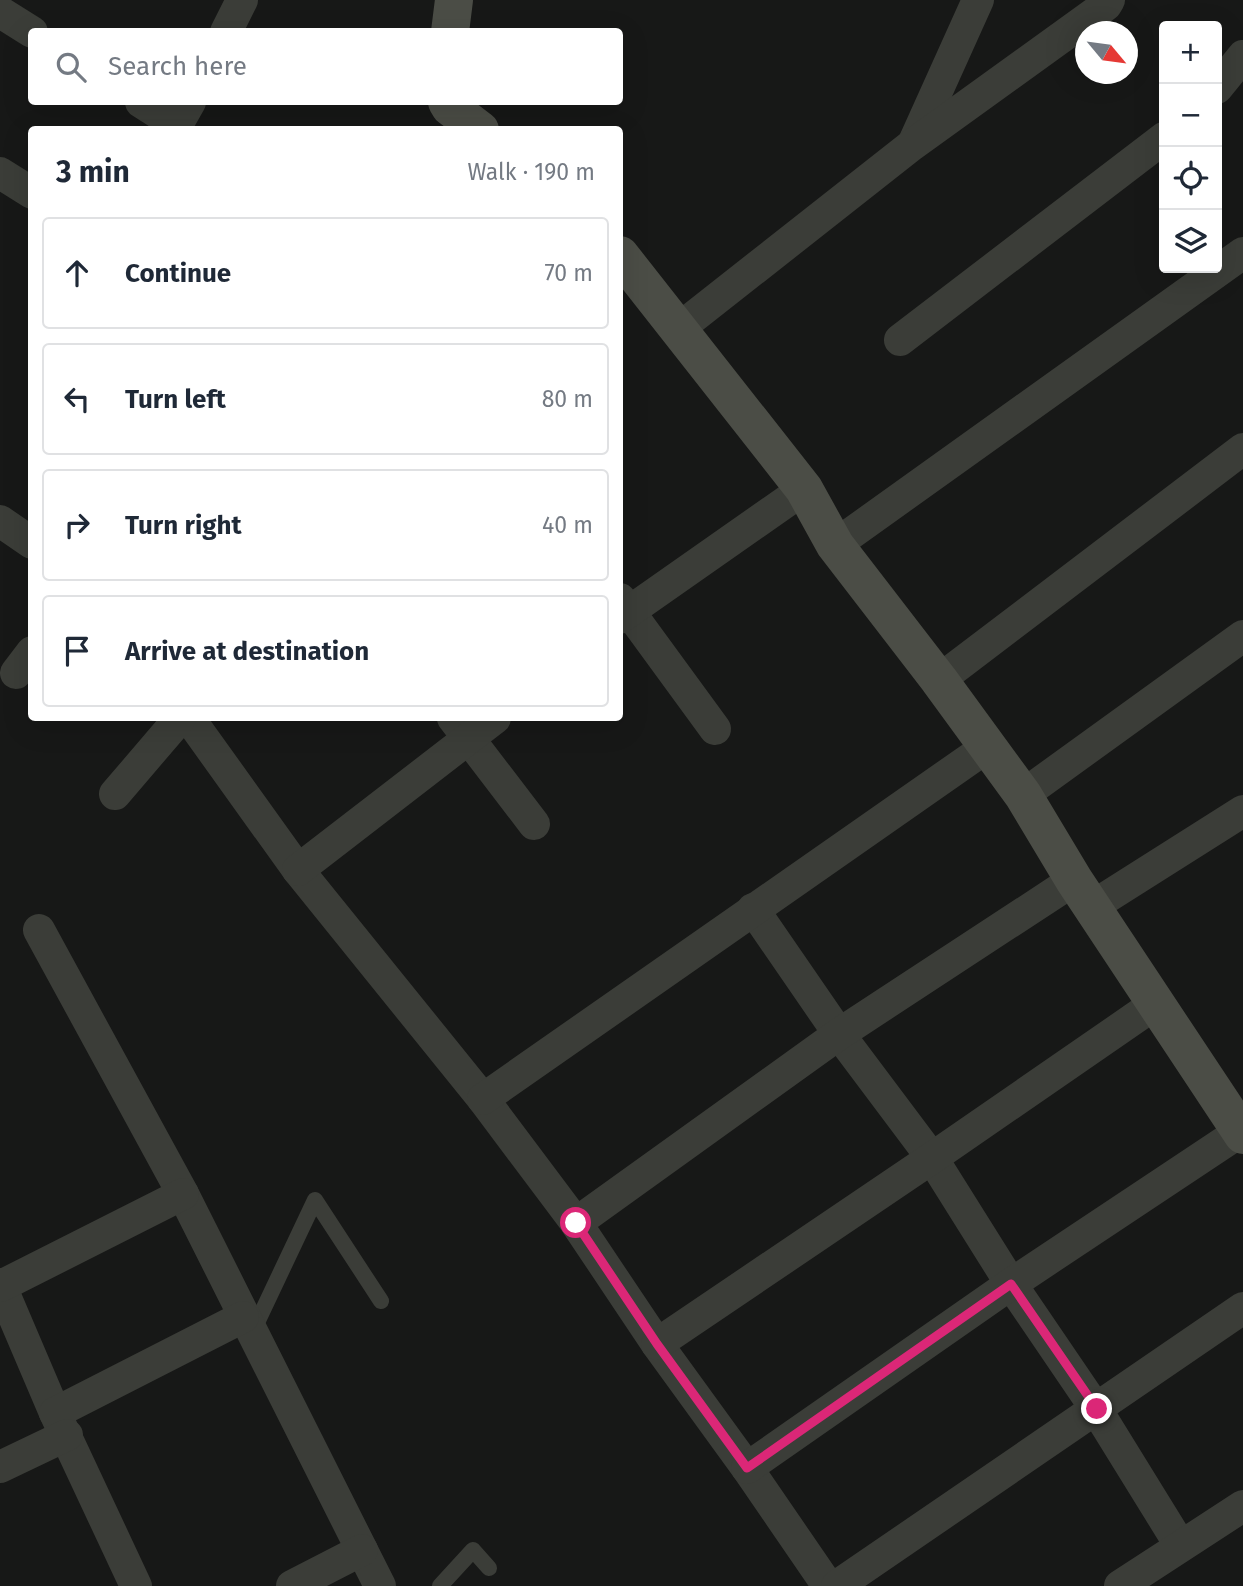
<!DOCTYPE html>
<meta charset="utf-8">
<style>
:root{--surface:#fff;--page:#f2f2f3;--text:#1f2937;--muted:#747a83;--line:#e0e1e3}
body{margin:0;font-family:"Fira Sans",sans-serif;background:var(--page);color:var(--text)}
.controls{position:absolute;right:21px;top:21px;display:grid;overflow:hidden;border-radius:7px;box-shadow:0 7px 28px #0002}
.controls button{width:63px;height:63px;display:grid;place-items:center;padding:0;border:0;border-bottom:2px solid var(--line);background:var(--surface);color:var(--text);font:35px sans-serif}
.compass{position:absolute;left:1075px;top:21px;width:63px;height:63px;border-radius:50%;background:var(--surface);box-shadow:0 7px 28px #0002;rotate:119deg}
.stop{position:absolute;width:21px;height:21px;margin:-16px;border:5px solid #db2777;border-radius:50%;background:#fff}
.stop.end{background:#db2777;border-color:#fff;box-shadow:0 2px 7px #0008}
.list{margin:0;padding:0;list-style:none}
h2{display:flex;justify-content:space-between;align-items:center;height:91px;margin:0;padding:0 28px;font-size:30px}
h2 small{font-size:23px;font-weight:400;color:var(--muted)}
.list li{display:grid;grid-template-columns:46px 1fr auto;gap:21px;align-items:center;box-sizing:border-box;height:112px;margin:0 14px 14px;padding:0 14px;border:2px solid var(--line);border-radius:7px}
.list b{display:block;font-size:26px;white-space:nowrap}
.list em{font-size:23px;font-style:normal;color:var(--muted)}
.icon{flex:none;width:38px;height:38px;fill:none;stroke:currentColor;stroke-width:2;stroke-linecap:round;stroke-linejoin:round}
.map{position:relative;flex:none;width:1243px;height:1586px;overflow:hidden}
.search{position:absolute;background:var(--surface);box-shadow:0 7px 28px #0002;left:28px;top:28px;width:595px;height:77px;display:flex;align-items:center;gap:18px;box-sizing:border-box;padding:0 24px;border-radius:7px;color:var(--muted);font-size:26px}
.panel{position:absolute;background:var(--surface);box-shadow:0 7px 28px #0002;left:28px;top:126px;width:595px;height:595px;border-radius:7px}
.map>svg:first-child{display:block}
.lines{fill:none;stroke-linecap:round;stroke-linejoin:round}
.lane{stroke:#3b3d38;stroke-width:16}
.street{stroke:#3b3d38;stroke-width:32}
.secondary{stroke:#4b4d46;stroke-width:38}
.route{stroke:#db2777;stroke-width:9}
</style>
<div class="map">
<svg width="1243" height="1586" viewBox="0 0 1243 1586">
<rect width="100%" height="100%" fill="#171817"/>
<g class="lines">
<g class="lane">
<polyline points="253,1331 315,1200 381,1301"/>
<polyline points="440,1586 473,1550 489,1568"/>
</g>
<g class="street">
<polyline points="0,12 32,32"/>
<polyline points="226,32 242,0"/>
<polyline points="1217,88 1243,56"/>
<polyline points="141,102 177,125 190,102"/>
<polyline points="914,142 978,0"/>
<polyline points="0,173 32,193"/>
<polyline points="677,330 912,145 1106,5 1109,0"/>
<polyline points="900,340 1164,138"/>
<polyline points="0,521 32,543"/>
<polyline points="835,545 1243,253"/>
<polyline points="620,599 715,729"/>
<polyline points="620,618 804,489"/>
<polyline points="16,673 32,652"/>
<polyline points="939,680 1243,449"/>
<polyline points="189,718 298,870 483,1099 576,1223 657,1344 747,1468 828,1586"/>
<polyline points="453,718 534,824"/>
<polyline points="115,794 180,718"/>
<polyline points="1023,795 1243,636"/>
<polyline points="298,870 495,718"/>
<polyline points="1093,906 1243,811"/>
<polyline points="753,909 839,1034 932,1158 1011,1284 1096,1409 1180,1545"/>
<polyline points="39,930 183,1194 380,1586"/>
<polyline points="483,1099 987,747"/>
<polyline points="576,1223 839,1034 1074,880"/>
<polyline points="0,1284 55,1413 136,1586"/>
<polyline points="1,1286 183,1194"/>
<polyline points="657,1344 932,1158 1155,1004"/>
<polyline points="55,1413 243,1317"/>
<polyline points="0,1467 67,1435"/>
<polyline points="747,1468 1011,1284 1241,1131"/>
<polyline points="292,1586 362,1550"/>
<polyline points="837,1586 1243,1308"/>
<polyline points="1120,1586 1243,1506"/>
</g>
<g class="secondary">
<polyline points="450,32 454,0"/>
<polyline points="447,102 450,107 480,130"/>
<polyline points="620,255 804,489 835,545 939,680 1023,795 1074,880 1243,1135"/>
</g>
</g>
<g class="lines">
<polyline class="route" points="576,1223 657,1344 747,1468 1011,1284 1097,1409"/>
</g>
</svg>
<div class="controls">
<button>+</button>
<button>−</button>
<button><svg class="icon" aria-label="locate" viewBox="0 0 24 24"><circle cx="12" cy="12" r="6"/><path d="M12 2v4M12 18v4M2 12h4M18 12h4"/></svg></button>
<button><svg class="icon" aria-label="layers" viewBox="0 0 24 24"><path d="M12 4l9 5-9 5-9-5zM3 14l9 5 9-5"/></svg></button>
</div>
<svg class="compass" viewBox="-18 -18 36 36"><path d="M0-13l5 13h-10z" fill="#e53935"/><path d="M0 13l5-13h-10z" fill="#747a83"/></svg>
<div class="stop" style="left:576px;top:1223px"></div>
<div class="stop end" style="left:1097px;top:1409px"></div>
<div class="search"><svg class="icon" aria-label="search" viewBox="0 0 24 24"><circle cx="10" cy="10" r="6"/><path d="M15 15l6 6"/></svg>Search here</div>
<section class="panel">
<h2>3 min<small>Walk · 190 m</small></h2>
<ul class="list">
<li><svg class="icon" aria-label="ahead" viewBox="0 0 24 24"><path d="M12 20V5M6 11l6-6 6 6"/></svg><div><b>Continue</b></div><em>70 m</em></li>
<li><svg class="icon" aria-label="left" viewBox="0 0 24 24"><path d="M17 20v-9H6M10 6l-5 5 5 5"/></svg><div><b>Turn left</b></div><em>80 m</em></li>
<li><svg class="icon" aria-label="right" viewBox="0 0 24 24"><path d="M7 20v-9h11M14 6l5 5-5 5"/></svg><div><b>Turn right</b></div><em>40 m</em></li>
<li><svg class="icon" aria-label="arrive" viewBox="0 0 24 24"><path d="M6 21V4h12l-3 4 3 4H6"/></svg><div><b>Arrive at destination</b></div></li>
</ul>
</section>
</div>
